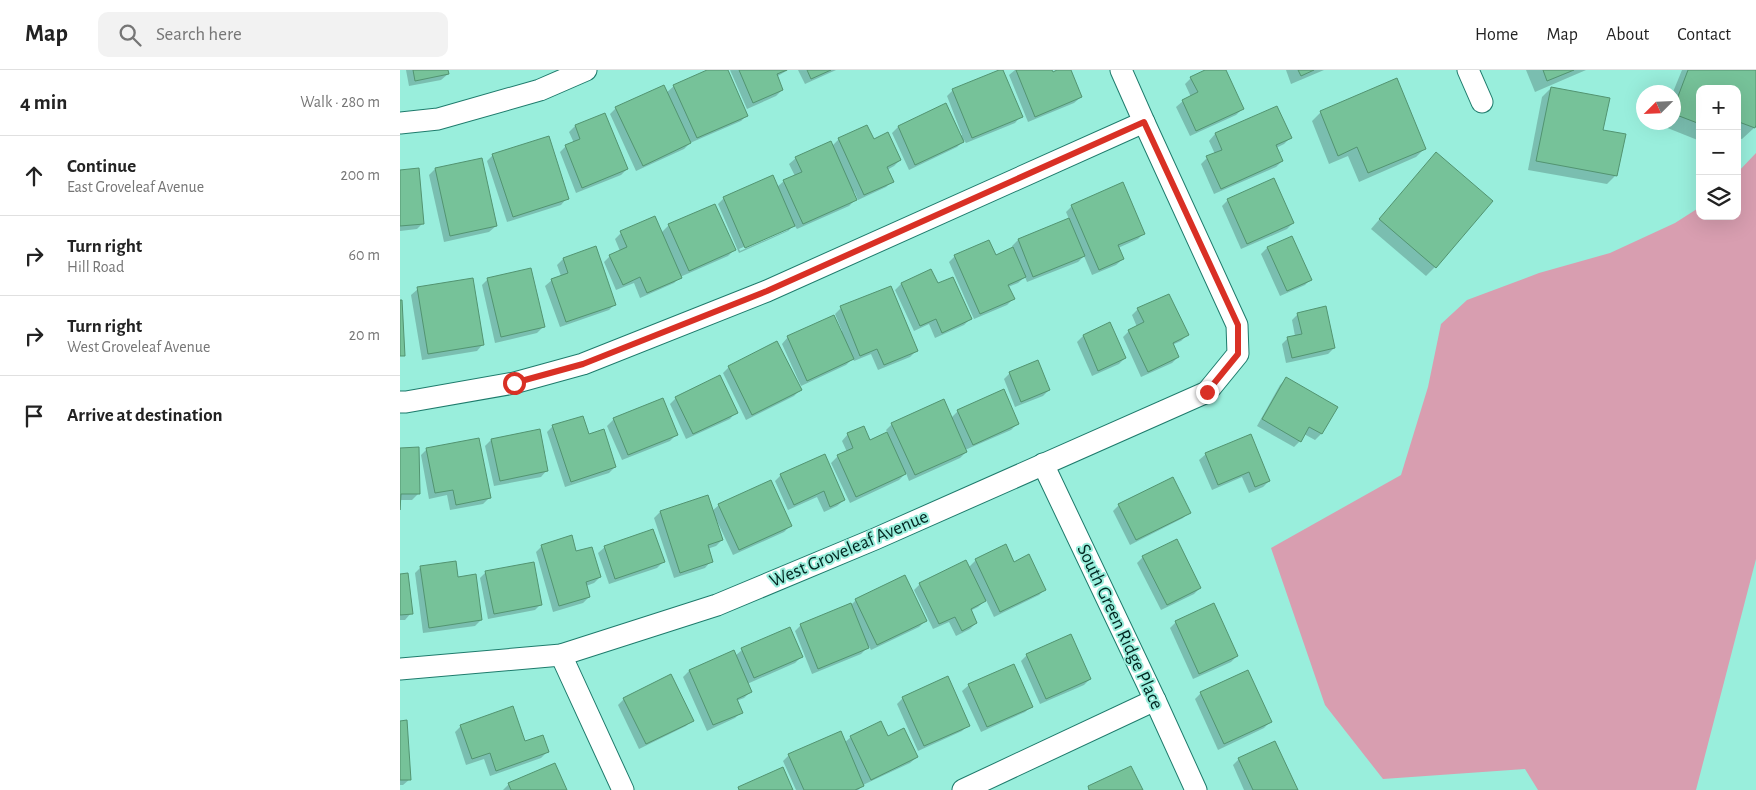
<!DOCTYPE html>
<meta charset="utf-8">
<style>
:root{--surface:#fff;--page:#f2f2f2;--text:#222;--muted:#767676;--line:#e0e0e0}
body{margin:0;font-family:"Alegreya Sans",sans-serif;background:var(--page);color:var(--text)}
.controls{position:absolute;right:15px;top:15px;display:grid;overflow:hidden;border-radius:10px;box-shadow:0 5px 20px #0002}
.controls button{width:45px;height:45px;display:grid;place-items:center;padding:0;border:0;border-bottom:1px solid var(--line);background:var(--surface);color:var(--text);font:25px sans-serif}
.compass{position:absolute;left:1236px;top:15px;width:45px;height:45px;border-radius:50%;background:var(--surface);box-shadow:0 5px 20px #0002;rotate:246deg}
.stop{position:absolute;width:15px;height:15px;margin:-11px;border:4px solid #d93025;border-radius:50%;background:#fff}
.stop.end{background:#d93025;border-color:#fff;box-shadow:0 1px 5px #0008}
.list{margin:0;padding:0;list-style:none}
h2{display:flex;justify-content:space-between;align-items:center;height:65px;margin:0;padding:0 20px;font-size:21px}
h2 small{font-size:16px;font-weight:400;color:var(--muted)}
.list li{display:grid;grid-template-columns:32px 1fr auto;gap:15px;align-items:center;box-sizing:border-box;height:80px;padding:0 20px;border-top:1px solid var(--line)}
.list b{display:block;font-size:19px;white-space:nowrap}
.list p{margin:0;font-size:16px;white-space:nowrap;color:var(--muted)}
.list em{font-size:16px;font-style:normal;color:var(--muted)}
.icon{flex:none;width:28px;height:28px;fill:none;stroke:currentColor;stroke-width:2;stroke-linecap:round;stroke-linejoin:round}
.map{position:relative;flex:none;width:1356px;height:720px;overflow:hidden}
header{display:flex;align-items:center;gap:30px;box-sizing:border-box;height:70px;padding:0 25px;background:var(--surface);border-bottom:1px solid var(--line)}
header strong{font-size:24px}
nav{display:flex;gap:28px;margin-inline-start:auto;font-size:18px}
.search{width:350px;height:45px;background:var(--page);display:flex;align-items:center;gap:12px;box-sizing:border-box;padding:0 18px;border-radius:10px;color:var(--muted);font-size:19px}
main{display:flex}
aside{flex:1;background:var(--surface)}
.map>svg:first-child{display:block}
.green{fill:#d89eb0}
.shadow{fill:#0003;fill-rule:evenodd}
.building{fill:#76c299;stroke:#529471}
.lines{fill:none;stroke-linecap:round;stroke-linejoin:round}
.street-casing{stroke:#1e7b6c;stroke-width:23}
.street{stroke:#fff;stroke-width:21}
.route{stroke:#d93025;stroke-width:6}
.labels{text-anchor:middle;dominant-baseline:central;stroke-width:4;stroke-linejoin:round;paint-order:stroke}
.street-label{font-size:19px;fill:#00251f;stroke:#99eedc}
</style>
<header>
<strong>Map</strong>
<div class="search"><svg class="icon" aria-label="search" viewBox="0 0 24 24"><circle cx="10" cy="10" r="6"/><path d="M15 15l6 6"/></svg>Search here</div>
<nav><a>Home</a><a>Map</a><a>About</a><a>Contact</a></nav>
</header>
<main>
<aside>
<h2>4 min<small>Walk · 280 m</small></h2>
<ul class="list">
<li><svg class="icon" aria-label="ahead" viewBox="0 0 24 24"><path d="M12 20V5M6 11l6-6 6 6"/></svg><div><b>Continue</b><p>East Groveleaf Avenue</p></div><em>200 m</em></li>
<li><svg class="icon" aria-label="right" viewBox="0 0 24 24"><path d="M7 20v-9h11M14 6l5 5-5 5"/></svg><div><b>Turn right</b><p>Hill Road</p></div><em>60 m</em></li>
<li><svg class="icon" aria-label="right" viewBox="0 0 24 24"><path d="M7 20v-9h11M14 6l5 5-5 5"/></svg><div><b>Turn right</b><p>West Groveleaf Avenue</p></div><em>20 m</em></li>
<li><svg class="icon" aria-label="arrive" viewBox="0 0 24 24"><path d="M6 21V4h12l-3 4 3 4H6"/></svg><div><b>Arrive at destination</b></div></li>
</ul>
</aside>
<div class="map">
<svg width="1356" height="720" viewBox="0 0 1356 720">
<rect width="100%" height="100%" fill="#99eedc"/>
<polygon class="green" points="1356,83 1356,489 1296,720 1138,720 1125,699 983,709 925,635 871,478 1001,405 1028,317 1041,254 1067,230 1139,203 1210,183 1275,153 1300,137 1300,146 1337,146 1337,103"/>
<g class="shadow">
<polygon points="6,0 47,0 48,4 41,10 9,16"/>
<polygon points="310,0 327,0 347,45 341,51 290,73 284,79 236,101 210,44 216,38 266,23 274,16"/>
<polygon points="330,0 388,0 376,7 382,20 376,26 347,39"/>
<polygon points="398,0 436,0 405,14"/>
<polygon points="615,0 651,0 652,3 661,0 670,0 681,27 674,33 628,52 609,5"/>
<polygon points="808,0 824,0 842,39 836,45 790,66 776,37 783,31 791,27 785,14 791,8"/>
<polygon points="886,0 924,0 891,14"/>
<polygon points="1126,0 1186,0 1135,22"/>
<polygon points="1282,0 1356,0 1356,51 1354,58 1342,69 1337,68 1337,19 1300,19 1300,71 1260,55 1261,52 1274,52 1273,22"/>
<polygon points="1151,18 1216,105 1207,114 1128,100 1142,27"/>
<polygon points="553,20 621,46 615,53 566,73 564,70 557,77 509,100 492,63 498,57 546,35 560,66 562,65 547,26"/>
<polygon points="877,38 890,68 884,74 876,78 882,91 876,97 814,124 801,94 807,88 815,84 809,71 815,64"/>
<polygon points="921,42 1025,78 1016,87 959,112 948,86 929,94 912,51"/>
<polygon points="175,56 227,99 221,105 176,123 160,82 166,76 174,73 169,62"/>
<path d="M439,69L473,70L500,90L494,96L487,100L492,111L486,117L458,130L454,121L452,122L455,130L449,136L397,159L394,155L388,161L339,183L318,134L324,128L377,117L384,111L395,106L389,94L396,88L432,76ZM388,157V160L340,181L339,179Z"/>
<polygon points="1036,84 1035,197 1026,206 971,159"/>
<polygon points="93,85 167,128 161,135 107,152 87,91"/>
<polygon points="35,99 96,156 89,162 44,172 29,105"/>
<polygon points="0,101 23,153 17,159 0,161"/>
<polygon points="828,130 893,153 887,159 841,179 822,136"/>
<polygon points="672,136 744,163 738,169 718,178 723,189 716,195 692,205 684,186 678,192 627,212 625,207 618,213 608,217 613,229 607,235 574,249 549,192 555,186 595,186 613,178 612,176 618,170 669,149 666,142"/>
<polygon points="269,155 334,180 328,186 280,207 274,213 240,228 234,213 216,220 204,192 210,186 220,181 215,169 221,163 261,163"/>
<polygon points="892,168 911,209 905,215 880,226 861,184 867,178"/>
<polygon points="195,178 215,234 209,240 160,257 145,216 152,210 161,206 157,195 163,189"/>
<polygon points="530,201 537,215 570,249 564,255 535,268 529,254 514,261 495,220 501,214"/>
<polygon points="88,209 143,257 137,263 95,273 82,215"/>
<polygon points="18,219 83,274 77,281 22,290 11,225"/>
<polygon points="441,238 516,281 510,287 478,300 471,284 454,291 453,288 446,295 401,316 382,274 388,267 442,261 435,244"/>
<polygon points="738,239 787,265 781,271 772,275 778,287 772,293 741,307 723,267 729,261 737,257 732,245"/>
<polygon points="898,244 934,278 928,284 886,293 882,274 888,268 895,266 892,250"/>
<polygon points="710,254 725,288 719,294 692,306 677,272 683,266"/>
<polygon points="329,297 400,320 394,326 346,350 323,303"/>
<polygon points="610,303 649,320 643,326 615,337 604,309"/>
<polygon points="886,309 936,337 921,364 915,370 904,364 900,371 894,377 857,356 880,315"/>
<polygon points="276,328 336,342 330,349 286,369 270,334"/>
<polygon points="262,330 276,365 270,371 222,390 207,356 213,350"/>
<polygon points="558,341 617,354 611,360 565,380 566,382 560,388 509,411 506,403 499,410 450,433 431,393 438,386 447,382 442,371 448,364 470,371 488,363 486,360 492,354 551,348"/>
<polygon points="153,356 188,366 215,397 209,403 165,417 147,362"/>
<polygon points="850,366 869,411 863,417 849,423 842,407 812,420 799,390 806,384"/>
<polygon points="91,370 147,400 141,407 94,416 85,376"/>
<polygon points="0,379 18,424 12,430 0,430"/>
<polygon points="27,379 89,428 83,434 50,440 47,425 29,429 21,385"/>
<polygon points="424,385 444,430 437,436 424,442 417,427 388,440 375,411 381,405"/>
<polygon points="319,435 390,456 384,462 333,485 317,451 316,451 322,470 316,476 307,479 311,491 305,498 274,508 254,448 260,442 312,441"/>
<polygon points="719,435 789,442 783,448 730,475 713,441"/>
<polygon points="142,476 176,482 200,507 194,513 186,516 189,527 183,533 153,542 136,482"/>
<polygon points="205,477 263,492 257,498 209,514 198,483"/>
<polygon points="743,487 800,518 794,524 761,540 737,493"/>
<polygon points="576,490 614,493 645,519 639,525 594,547 586,530 578,537 570,541 576,553 570,559 556,566 549,552 533,559 514,520 520,514 568,498"/>
<polygon points="21,497 81,550 75,556 23,563 15,503"/>
<polygon points="86,502 141,534 135,540 88,549 80,508"/>
<polygon points="0,505 11,543 5,550 0,550"/>
<polygon points="456,530 525,551 519,557 471,580 469,576 461,584 412,604 395,561 401,555 450,536"/>
<polygon points="776,552 837,586 831,592 793,609 770,558"/>
<polygon points="342,580 401,587 395,593 347,614 350,622 344,628 336,631 341,642 335,648 307,661 283,607 289,601 335,586"/>
<polygon points="627,585 690,609 684,615 640,634 621,591"/>
<polygon points="569,615 632,636 625,642 581,662 562,621"/>
<polygon points="801,623 870,652 864,658 818,680 795,629"/>
<polygon points="503,628 568,655 562,661 518,681 497,634"/>
<polygon points="224,629 292,650 286,656 239,679 218,635"/>
<polygon points="0,652 10,709 3,715 0,715"/>
<polygon points="61,656 124,672 147,682 141,688 90,706 84,689 66,695 55,662"/>
<polygon points="451,667 488,667 517,687 510,693 465,714 458,720 396,720 383,691 389,685 444,673"/>
<polygon points="839,689 897,720 844,720 833,695"/>
<polygon points="154,694 166,720 103,720 109,714"/>
</g>
<g class="building">
<polygon points="13,0 48,0 49,4 15,11"/>
<polygon points="307,0 328,0 348,46 297,68 273,15"/>
<polygon points="339,0 387,0 377,4 383,20 353,33"/>
<polygon points="407,0 431,0 411,9"/>
<polygon points="599,0 603,0 623,47 572,68 552,19"/>
<polygon points="616,0 652,0 653,2 657,0 671,0 682,27 635,47"/>
<polygon points="805,0 826,0 844,39 796,61 782,30 798,22 790,7"/>
<polygon points="898,0 914,0 901,6"/>
<polygon points="1143,0 1174,0 1147,11"/>
<polygon points="1288,0 1356,0 1356,55 1355,58 1339,52 1337,57 1337,19 1300,19 1300,54 1274,44 1274,37"/>
<polygon points="997,8 1026,79 968,103 957,77 938,86 920,41"/>
<polygon points="264,15 291,73 243,96 215,37"/>
<polygon points="1151,17 1210,28 1203,60 1226,64 1217,106 1136,91"/>
<polygon points="546,33 564,72 515,95 498,56"/>
<polygon points="877,36 892,68 876,75 883,91 821,119 806,86 822,80 815,63"/>
<polygon points="205,43 228,99 182,118 165,75 180,69 175,55"/>
<polygon points="467,55 474,69 488,62 501,90 487,97 494,112 464,125 438,68"/>
<polygon points="149,66 169,129 113,147 92,84"/>
<polygon points="431,71 457,130 403,154 383,110 402,102 395,87"/>
<polygon points="1036,82 1093,131 1036,198 979,149"/>
<polygon points="82,88 97,156 50,166 35,98"/>
<polygon points="19,98 24,154 0,156 0,100"/>
<polygon points="373,105 395,156 345,178 323,127"/>
<polygon points="874,108 894,153 847,174 827,129"/>
<polygon points="723,112 745,164 718,175 724,189 699,200 671,135"/>
<polygon points="315,134 336,180 289,201 268,154"/>
<polygon points="255,146 282,208 247,223 240,207 223,215 209,185 227,177 220,161"/>
<polygon points="669,148 685,186 633,207 618,169"/>
<polygon points="892,166 912,210 887,221 867,177"/>
<polygon points="589,170 596,185 613,177 626,207 608,215 615,229 580,244 554,185"/>
<polygon points="196,176 216,235 166,252 151,209 168,203 163,188"/>
<polygon points="131,198 145,257 101,267 87,208"/>
<polygon points="531,199 538,213 553,207 572,249 542,263 536,249 520,256 501,213"/>
<polygon points="73,208 84,275 28,284 17,217"/>
<polygon points="491,216 518,281 484,295 477,279 460,286 440,236"/>
<polygon points="769,224 789,265 773,273 779,287 748,302 728,260 744,252 737,238"/>
<polygon points="0,230 2,230 5,286 0,286"/>
<polygon points="926,236 935,278 892,288 887,267 902,264 897,243"/>
<polygon points="434,245 454,289 407,311 387,266"/>
<polygon points="710,252 726,288 698,301 683,265"/>
<polygon points="377,271 402,320 352,345 328,296"/>
<polygon points="638,290 650,320 621,332 609,302"/>
<polygon points="320,305 338,343 293,364 275,327"/>
<polygon points="886,307 938,337 922,364 909,357 901,372 862,349"/>
<polygon points="604,319 619,354 573,375 557,340"/>
<polygon points="263,328 278,365 228,385 213,348"/>
<polygon points="544,329 567,382 515,405 491,353"/>
<polygon points="183,346 189,364 204,359 216,397 171,412 152,355"/>
<polygon points="464,356 470,370 487,362 506,404 456,427 437,385 453,378 447,363"/>
<polygon points="140,359 148,401 100,411 91,369"/>
<polygon points="851,364 870,411 855,417 849,402 818,415 805,383"/>
<polygon points="79,368 91,428 56,435 53,420 35,423 26,378"/>
<polygon points="19,377 20,424 1,424 0,440 0,378"/>
<polygon points="425,384 445,430 430,437 424,421 394,435 380,404"/>
<polygon points="773,407 791,443 736,470 718,434"/>
<polygon points="371,410 392,456 339,480 318,434"/>
<polygon points="308,425 323,470 308,475 313,492 280,503 260,441"/>
<polygon points="253,459 265,492 215,509 204,476"/>
<polygon points="172,465 176,481 192,477 201,507 186,512 190,527 159,536 141,475"/>
<polygon points="777,469 801,518 767,535 742,486"/>
<polygon points="606,474 614,492 629,484 646,520 600,542 575,489"/>
<polygon points="566,490 586,531 571,539 577,553 562,561 555,547 539,554 519,513"/>
<polygon points="56,491 58,507 76,504 82,550 29,558 20,496"/>
<polygon points="134,492 142,535 94,544 85,501"/>
<polygon points="8,503 13,544 0,545 0,504"/>
<polygon points="505,505 527,551 477,575 455,529"/>
<polygon points="451,533 469,578 418,599 400,554"/>
<polygon points="814,533 838,586 799,604 775,551"/>
<polygon points="390,557 403,587 354,608 341,578"/>
<polygon points="671,564 691,609 646,629 626,584"/>
<polygon points="334,580 352,622 337,629 343,643 313,655 289,600"/>
<polygon points="614,594 633,637 587,657 568,614"/>
<polygon points="848,600 872,652 824,674 800,622"/>
<polygon points="271,604 294,651 246,674 223,628"/>
<polygon points="548,606 570,656 524,676 502,627"/>
<polygon points="113,636 125,671 143,665 149,682 96,701 90,683 72,689 60,655"/>
<polygon points="7,650 11,710 0,710 0,651"/>
<polygon points="481,651 488,666 504,658 518,687 471,710 450,666"/>
<polygon points="441,661 464,716 455,720 404,720 388,684"/>
<polygon points="875,671 898,720 853,720 838,688"/>
<polygon points="155,693 167,720 111,720 108,713"/>
<polygon points="731,696 743,720 689,720 688,716"/>
<polygon points="383,697 393,720 339,720 338,717"/>
</g>
<g class="lines">
<defs>
<g id="street">
<polyline points="1068,0 1082,32"/>
<polyline points="0,53 38,49 140,20 186,0"/>
<polyline points="0,332 6,332 114,313 183,294 367,221 744,52"/>
<polyline points="643,394 755,630 796,720"/>
<polyline points="161,585 223,720"/>
<polyline points="0,599 161,585 317,535 475,469 807,322 838,284 837,255 744,52 721,0"/>
<polyline points="563,720 755,630"/>
</g>
</defs>
<use href="#street" class="street-casing"/>
<use href="#street" class="street"/>
</g>
<g class="lines">
<polyline class="route" points="114,313 183,294 367,221 744,52 838,255 838,284 807,322"/>
</g>
<g class="labels">
<g class="street-label">
<text transform="translate(449 479) rotate(-23)">West Groveleaf Avenue</text>
<text transform="translate(720 557) rotate(65)">South Green Ridge Place</text>
</g>
</g>
</svg>
<div class="controls">
<button>+</button>
<button>−</button>
<button><svg class="icon" aria-label="layers" viewBox="0 0 24 24"><path d="M12 4l9 5-9 5-9-5zM3 14l9 5 9-5"/></svg></button>
</div>
<svg class="compass" viewBox="-18 -18 36 36"><path d="M0-13l5 13h-10z" fill="#e53935"/><path d="M0 13l5-13h-10z" fill="#767676"/></svg>
<div class="stop" style="left:114px;top:313px"></div>
<div class="stop end" style="left:807px;top:322px"></div>
</div>
</main>
